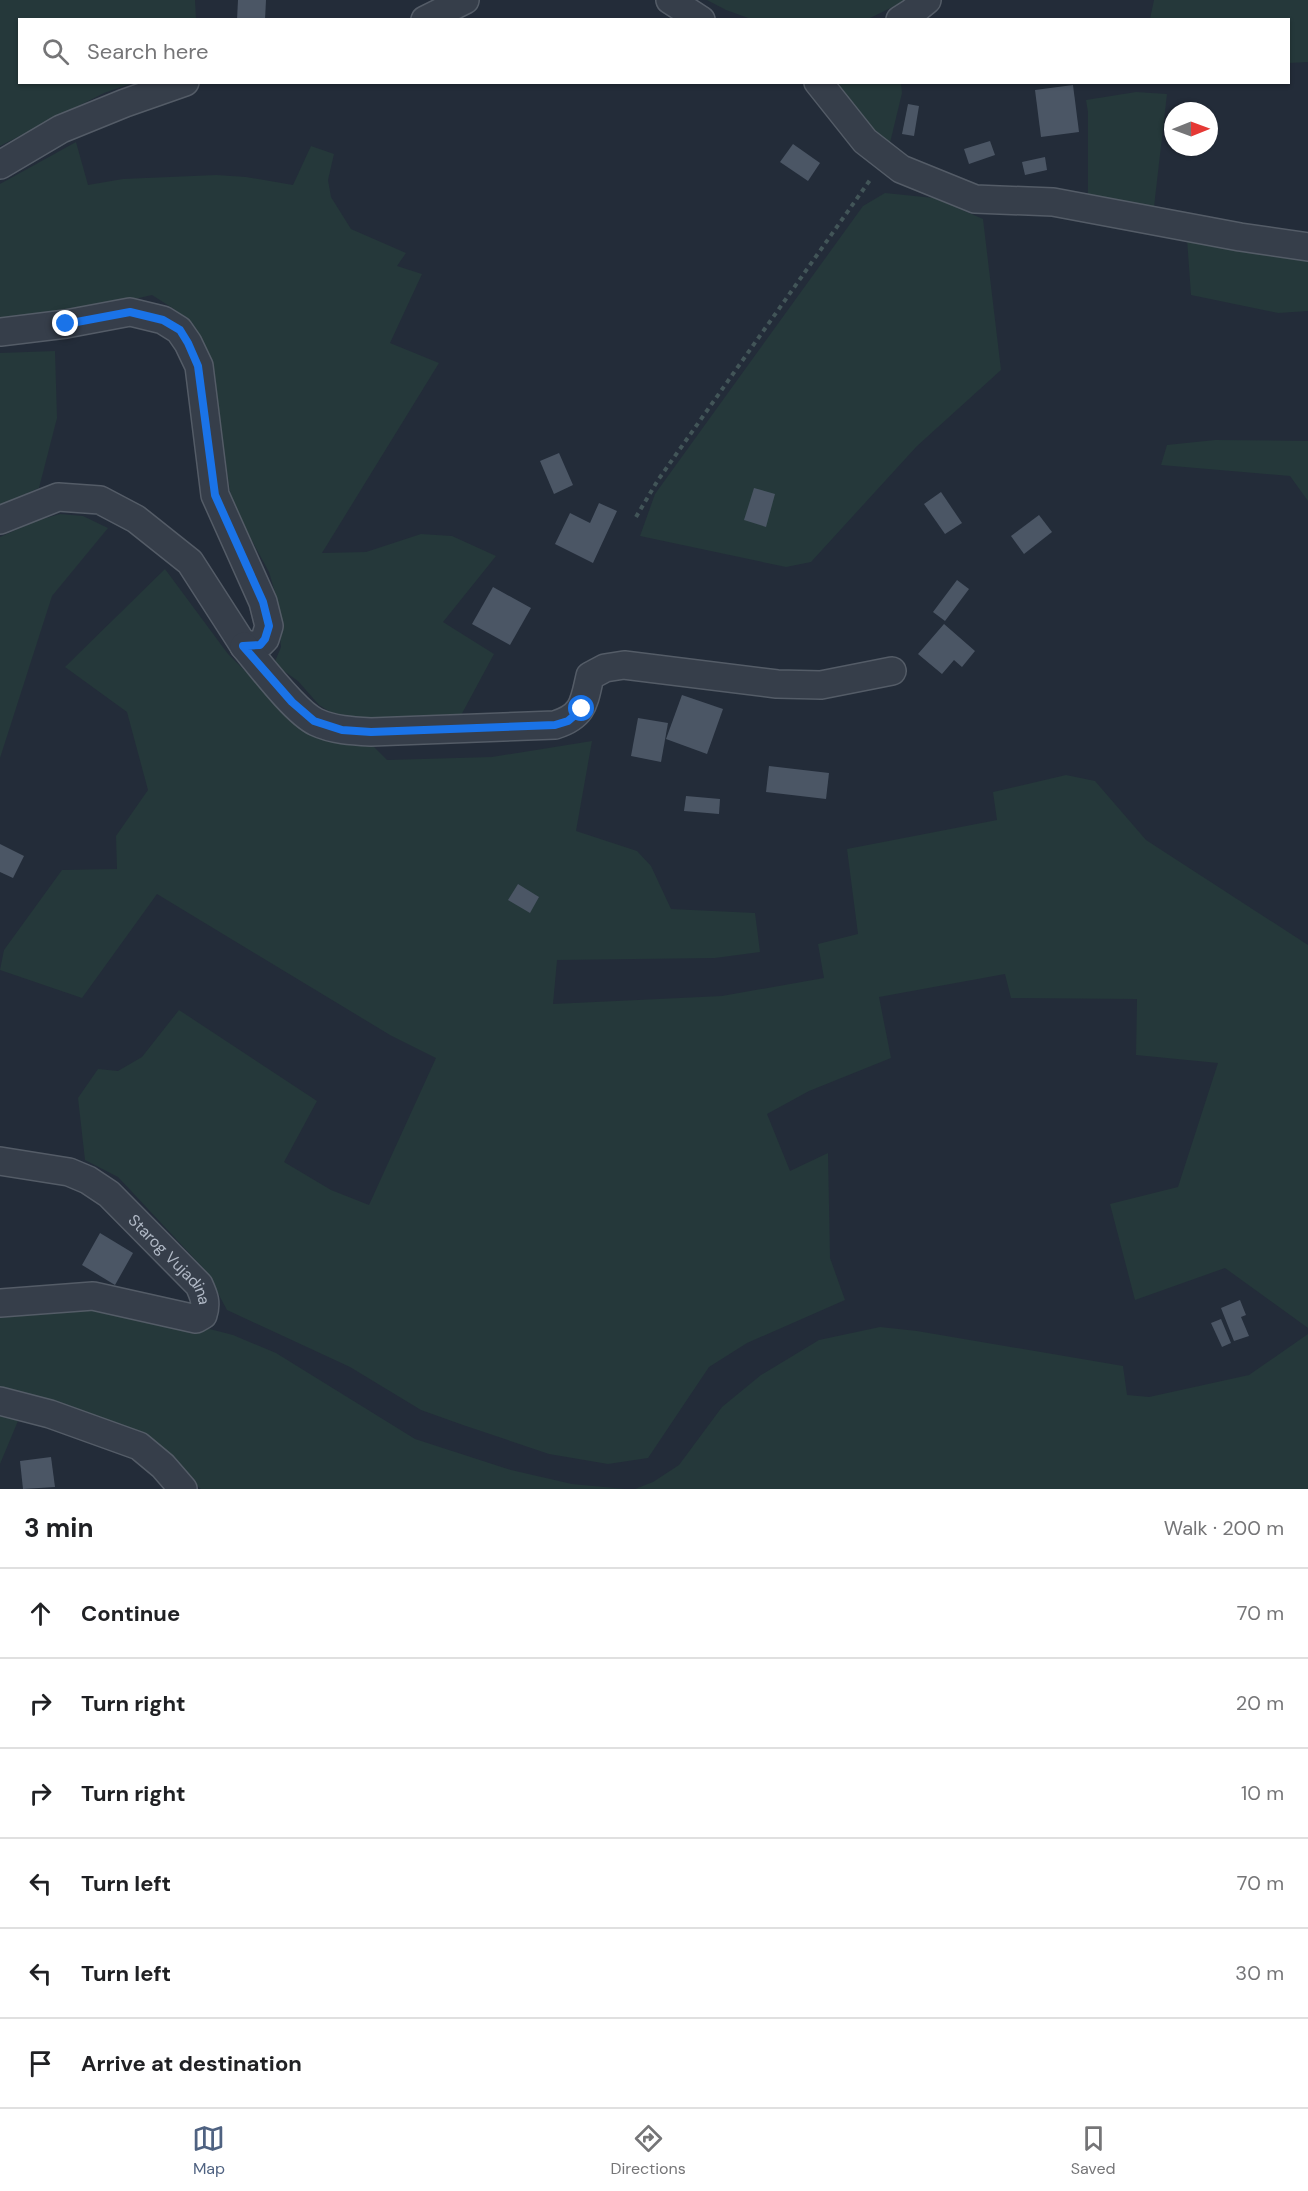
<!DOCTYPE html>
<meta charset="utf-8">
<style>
:root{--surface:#fff;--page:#f6f6f6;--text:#202124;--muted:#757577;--line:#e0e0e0;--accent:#4f6281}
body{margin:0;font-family:"DM Sans",sans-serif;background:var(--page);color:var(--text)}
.compass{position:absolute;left:1164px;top:102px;width:54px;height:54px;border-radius:50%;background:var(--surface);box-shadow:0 2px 4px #0004;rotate:89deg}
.stop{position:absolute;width:18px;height:18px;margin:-14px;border:4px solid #1a73e8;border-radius:50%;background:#fff}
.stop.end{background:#1a73e8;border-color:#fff;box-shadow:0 2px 6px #0008}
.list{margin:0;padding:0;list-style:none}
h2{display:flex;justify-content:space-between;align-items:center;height:78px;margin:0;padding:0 24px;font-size:26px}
h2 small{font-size:20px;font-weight:400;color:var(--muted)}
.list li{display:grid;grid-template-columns:39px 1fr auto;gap:18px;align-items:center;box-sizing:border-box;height:90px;padding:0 24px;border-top:2px solid var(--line)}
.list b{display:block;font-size:22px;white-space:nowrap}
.list em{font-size:20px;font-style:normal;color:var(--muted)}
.icon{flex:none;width:33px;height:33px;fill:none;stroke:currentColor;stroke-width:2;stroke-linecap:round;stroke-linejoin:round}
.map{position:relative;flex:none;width:1308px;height:1489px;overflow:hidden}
.search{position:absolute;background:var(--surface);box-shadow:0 2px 4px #0004;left:18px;right:18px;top:18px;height:66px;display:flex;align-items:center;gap:15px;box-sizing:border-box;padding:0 21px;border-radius:0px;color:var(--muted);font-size:22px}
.sheet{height:618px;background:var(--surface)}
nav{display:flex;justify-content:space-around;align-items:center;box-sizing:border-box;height:84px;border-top:2px solid var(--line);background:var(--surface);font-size:16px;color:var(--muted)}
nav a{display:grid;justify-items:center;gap:3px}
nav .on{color:var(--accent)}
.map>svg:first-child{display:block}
.green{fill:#25383a}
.building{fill:#4b5665}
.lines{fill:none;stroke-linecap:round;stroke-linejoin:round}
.minor-casing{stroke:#545c67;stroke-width:30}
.path{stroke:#425558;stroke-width:4;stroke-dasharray:4.5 4.5;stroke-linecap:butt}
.minor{stroke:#363e4a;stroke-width:27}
.route{stroke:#1a73e8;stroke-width:8}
.labels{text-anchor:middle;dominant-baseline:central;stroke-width:4.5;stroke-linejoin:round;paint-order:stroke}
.street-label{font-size:16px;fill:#b1b9c6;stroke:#1c232e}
</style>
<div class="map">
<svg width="1308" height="1489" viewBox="0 0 1308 1489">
<rect width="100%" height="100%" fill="#232c39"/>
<g class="green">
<polygon points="0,0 195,0 196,19 20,20 20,82 132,83 104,93 0,146"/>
<polygon points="707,0 907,0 866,20 751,19 726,10"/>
<polygon points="1154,0 1308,0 1308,62 1289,63 1288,20 1150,19"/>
<polygon points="828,83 901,83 902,93 889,147"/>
<polygon points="1136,92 1167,94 1154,207 1088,199 1088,112 1086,100"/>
<polygon points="76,142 88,185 123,179 216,175 246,177 293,185 311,146 334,154 328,180 331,197 351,229 406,253 397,266 422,274 390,343 439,363 322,553 366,552 421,534 452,536 496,556 443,622 494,654 459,719 395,726 340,718 319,705 298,681 274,664 281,647 276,596 269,572 232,504 211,365 191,322 174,309 152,295 82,311 0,323 0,184"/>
<polygon points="885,193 934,198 983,219 1001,370 917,446 811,562 786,567 640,536 655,494 863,206"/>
<polygon points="1187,239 1308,260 1308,311 1278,313 1191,295"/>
<polygon points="55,351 57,418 39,488 0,505 0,353"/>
<polygon points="1215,440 1308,441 1308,501 1290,476 1161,465 1167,445"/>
<polygon points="60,514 83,516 108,528 52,596 0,758 0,537 36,521"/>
<polygon points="165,569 228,654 304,730 371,744 387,760 492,757 592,741 576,831 637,851 651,866 671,909 755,913 760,952 715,958 557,960 553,1004 722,996 824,978 818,944 858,934 847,849 997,820 993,792 1066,775 1095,781 1146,840 1308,945 1308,1328 1225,1268 1135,1300 1110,1204 1178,1187 1218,1063 1136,1055 1137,999 1011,998 1005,974 879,997 891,1058 809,1091 767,1114 790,1171 828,1153 830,1258 845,1300 747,1343 709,1367 648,1458 608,1464 549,1454 463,1425 421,1410 350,1367 227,1310 206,1271 118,1177 85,1160 78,1098 98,1069 118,1071 142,1057 179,1010 317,1101 284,1162 331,1190 369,1205 436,1058 390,1035 157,894 82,998 0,970 4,950 62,870 117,869 116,836 148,790 127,712 65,667"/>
<polygon points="87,1308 112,1315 186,1327 202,1327 233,1335 276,1353 415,1439 511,1470 572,1484 625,1489 201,1489 138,1435 0,1392 0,1313"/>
<polygon points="880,1327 917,1331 1123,1366 1127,1395 1149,1397 1249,1375 1308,1334 1308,1489 635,1489 653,1482 679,1465 722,1407 761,1375 819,1340"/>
<polygon points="0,1414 18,1421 0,1464"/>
</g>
<g class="building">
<polygon points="238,0 266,0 265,20 237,20"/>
<polygon points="1073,85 1079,132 1041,137 1035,90"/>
<polygon points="908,104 919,106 914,136 902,134"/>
<polygon points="990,141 995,155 969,164 964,149"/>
<polygon points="793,144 820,163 808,181 780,162"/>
<polygon points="1045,157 1047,170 1025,175 1022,162"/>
<polygon points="559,453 573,485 554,494 540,461"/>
<polygon points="754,488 775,494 766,527 744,520"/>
<polygon points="941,492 962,523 945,534 924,504"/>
<polygon points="599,503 617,511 593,563 555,544 570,513 590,523"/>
<polygon points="1039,515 1052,532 1024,554 1011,536"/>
<polygon points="957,580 969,589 945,621 933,612"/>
<polygon points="493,587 531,608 510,645 472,624"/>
<polygon points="944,624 975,651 962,667 954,660 942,674 918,654"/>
<polygon points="682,695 723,709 707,754 666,739"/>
<polygon points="638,718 668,723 661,762 631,756"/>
<polygon points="769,766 829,773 826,799 766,792"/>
<polygon points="686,796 720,799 719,814 684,811"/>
<polygon points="0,844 24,856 13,878 0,872"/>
<polygon points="518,884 539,897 530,913 508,900"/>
<polygon points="100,1233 133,1253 115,1285 82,1265"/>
<polygon points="1240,1300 1246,1315 1241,1317 1249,1336 1234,1341 1221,1308"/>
<polygon points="1221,1319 1231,1343 1222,1347 1211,1323"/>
<polygon points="51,1457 55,1487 23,1489 20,1461"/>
</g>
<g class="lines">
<defs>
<g id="minor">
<polyline points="670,0 701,20"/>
<polyline points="425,20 465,0"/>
<polyline points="900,20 911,13 927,0"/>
<polyline points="818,82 865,141 901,169 975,199 1053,202 1240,237 1308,247"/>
<polyline points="0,165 61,129 125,103 185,82"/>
<polyline points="0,332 66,324 130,312 163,320 179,330 188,343 199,366 215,495 263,602 269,626 265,639 260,644 244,646 190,562 136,519 100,500 58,497 0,520"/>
<path d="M244,646C260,665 295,712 316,722C333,730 352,731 371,732L555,725C584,716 584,702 590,676L605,668L624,665L777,684L821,685L892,671"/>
<path id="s1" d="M0,1161L69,1172L88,1180L109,1194L199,1285C204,1296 207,1303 203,1315L196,1319L93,1296L0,1303"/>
<polyline points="0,1401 50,1414 139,1446 163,1466 183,1489"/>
</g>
</defs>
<use href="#minor" class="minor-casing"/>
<polyline class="path" points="636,517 658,480 870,180"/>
<use href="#minor" class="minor"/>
</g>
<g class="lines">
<polyline class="route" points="66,324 130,312 163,320 180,330 188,343 198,366 215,495 263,602 269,626 265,639 260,645 243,646 292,702 314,721 342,730 371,732 555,725 568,721 582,709"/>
</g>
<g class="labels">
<g class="street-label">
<text stroke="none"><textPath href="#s1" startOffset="206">Starog Vujadina</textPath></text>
</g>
</g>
</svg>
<svg class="compass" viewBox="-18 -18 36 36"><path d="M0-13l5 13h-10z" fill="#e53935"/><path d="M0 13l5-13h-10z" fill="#757577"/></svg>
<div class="stop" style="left:582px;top:709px"></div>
<div class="stop end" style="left:66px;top:324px"></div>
<div class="search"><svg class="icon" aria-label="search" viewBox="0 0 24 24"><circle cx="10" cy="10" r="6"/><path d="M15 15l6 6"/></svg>Search here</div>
</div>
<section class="sheet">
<h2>3 min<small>Walk · 200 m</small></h2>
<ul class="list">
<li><svg class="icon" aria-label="ahead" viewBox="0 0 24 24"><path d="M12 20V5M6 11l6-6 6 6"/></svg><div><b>Continue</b></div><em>70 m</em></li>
<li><svg class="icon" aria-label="right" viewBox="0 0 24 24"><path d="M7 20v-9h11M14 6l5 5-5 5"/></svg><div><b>Turn right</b></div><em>20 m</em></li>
<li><svg class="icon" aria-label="right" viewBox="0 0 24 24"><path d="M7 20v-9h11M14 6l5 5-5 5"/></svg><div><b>Turn right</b></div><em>10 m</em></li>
<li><svg class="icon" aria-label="left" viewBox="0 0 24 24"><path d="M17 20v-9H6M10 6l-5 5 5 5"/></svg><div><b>Turn left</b></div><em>70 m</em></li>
<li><svg class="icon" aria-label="left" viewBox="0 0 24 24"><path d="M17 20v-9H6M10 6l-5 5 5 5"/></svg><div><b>Turn left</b></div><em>30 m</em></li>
<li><svg class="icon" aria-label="arrive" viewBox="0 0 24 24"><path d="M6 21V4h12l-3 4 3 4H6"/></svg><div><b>Arrive at destination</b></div></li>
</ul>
</section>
<nav>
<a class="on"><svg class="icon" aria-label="map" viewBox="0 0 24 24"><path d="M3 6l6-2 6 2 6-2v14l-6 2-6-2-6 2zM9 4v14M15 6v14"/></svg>Map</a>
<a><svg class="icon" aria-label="directions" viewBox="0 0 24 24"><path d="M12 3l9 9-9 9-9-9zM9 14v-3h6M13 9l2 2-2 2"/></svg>Directions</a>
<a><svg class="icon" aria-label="saved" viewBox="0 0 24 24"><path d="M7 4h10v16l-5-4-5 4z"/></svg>Saved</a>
</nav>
